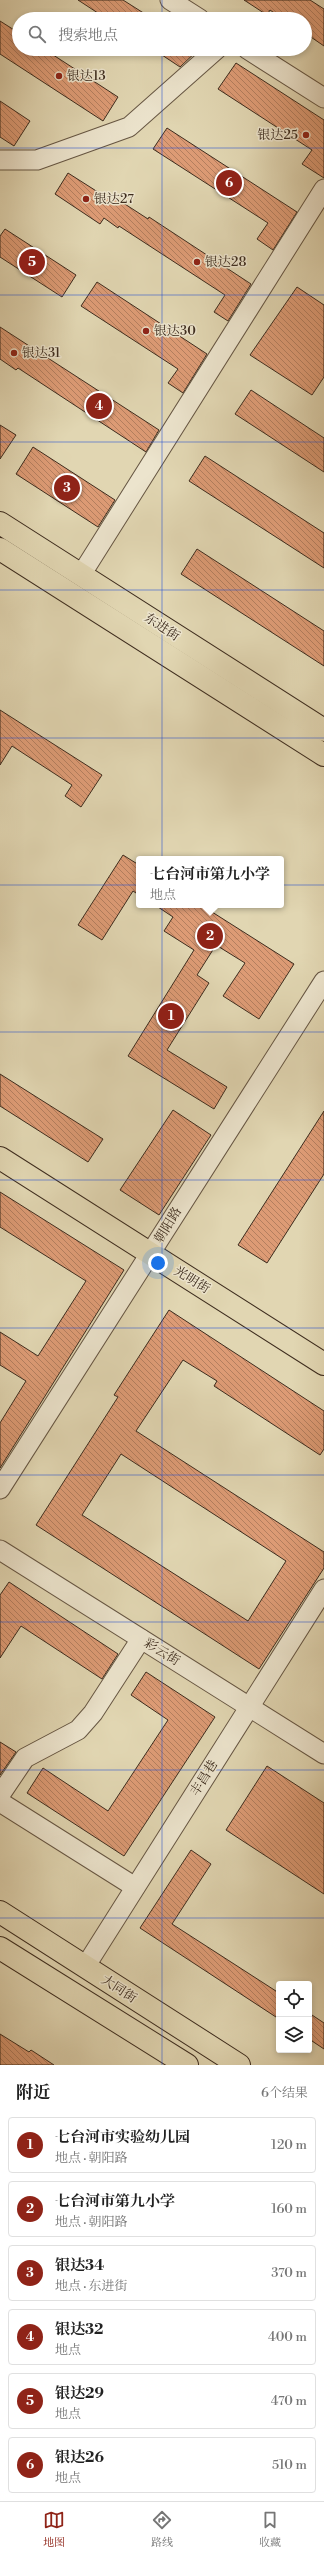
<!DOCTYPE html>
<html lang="zh">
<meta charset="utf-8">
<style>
:root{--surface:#fff;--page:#f2f2f2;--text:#222;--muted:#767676;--line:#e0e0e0;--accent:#8f2418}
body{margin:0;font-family:"Libre Bodoni","Noto Serif SC",serif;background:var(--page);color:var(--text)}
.controls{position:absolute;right:12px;bottom:12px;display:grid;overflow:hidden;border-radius:4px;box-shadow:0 2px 6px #0003}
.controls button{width:36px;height:36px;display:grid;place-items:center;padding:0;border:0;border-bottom:1px solid var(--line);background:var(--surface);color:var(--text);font:20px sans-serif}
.you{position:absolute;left:158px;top:1263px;width:14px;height:14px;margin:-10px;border:3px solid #fff;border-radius:50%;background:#1a73e8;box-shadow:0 0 0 6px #1a73e833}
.badge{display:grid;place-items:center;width:26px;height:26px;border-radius:50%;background:var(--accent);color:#fff;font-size:13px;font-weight:700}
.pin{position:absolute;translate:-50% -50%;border:2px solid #fff;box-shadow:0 1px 4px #0006}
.popup{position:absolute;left:136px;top:856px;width:148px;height:52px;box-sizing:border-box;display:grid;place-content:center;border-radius:4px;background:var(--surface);filter:drop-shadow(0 1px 3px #0005);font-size:13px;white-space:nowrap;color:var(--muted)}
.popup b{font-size:15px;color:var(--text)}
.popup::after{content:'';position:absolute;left:50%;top:100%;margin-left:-8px;border:8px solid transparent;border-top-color:var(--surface)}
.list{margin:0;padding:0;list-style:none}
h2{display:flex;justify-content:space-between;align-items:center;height:52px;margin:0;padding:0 16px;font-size:17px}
h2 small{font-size:13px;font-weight:400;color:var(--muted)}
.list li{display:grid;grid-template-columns:26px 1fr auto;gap:12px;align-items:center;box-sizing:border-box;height:56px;margin:0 8px 8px;padding:0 8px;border:1px solid var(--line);border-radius:4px}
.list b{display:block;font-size:15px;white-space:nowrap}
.list p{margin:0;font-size:13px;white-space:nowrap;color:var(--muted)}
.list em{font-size:13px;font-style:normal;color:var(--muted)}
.icon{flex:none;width:22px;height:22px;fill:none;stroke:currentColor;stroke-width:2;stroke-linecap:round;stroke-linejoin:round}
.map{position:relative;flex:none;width:324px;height:2065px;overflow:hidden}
.search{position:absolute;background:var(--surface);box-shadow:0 2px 6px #0003;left:12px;right:12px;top:12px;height:44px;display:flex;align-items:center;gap:10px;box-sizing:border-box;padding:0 14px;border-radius:22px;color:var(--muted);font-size:15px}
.sheet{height:436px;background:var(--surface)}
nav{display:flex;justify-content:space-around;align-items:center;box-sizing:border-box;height:56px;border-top:1px solid var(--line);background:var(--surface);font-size:11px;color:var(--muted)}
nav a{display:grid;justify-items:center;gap:2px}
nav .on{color:var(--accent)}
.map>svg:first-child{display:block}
.building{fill:url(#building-back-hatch);stroke:#3d2c1e;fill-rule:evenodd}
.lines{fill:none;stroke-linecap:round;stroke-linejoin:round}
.minor-casing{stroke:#665643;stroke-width:21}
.major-casing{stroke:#3d2c1e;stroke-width:24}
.minor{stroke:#ece4cd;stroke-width:19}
.major{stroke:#e1d6b2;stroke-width:22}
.grid{fill:none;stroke:#1d4ed8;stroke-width:1;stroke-opacity:0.55}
.poi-dot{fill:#8f2418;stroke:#ece4cd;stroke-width:1.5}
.labels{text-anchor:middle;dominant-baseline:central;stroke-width:3;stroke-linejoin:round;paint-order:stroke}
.poi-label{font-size:13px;fill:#3d2c1e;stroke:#ece4cd;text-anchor:start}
.street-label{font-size:13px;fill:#3d2c1e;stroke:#ece4cd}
</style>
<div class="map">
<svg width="324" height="2065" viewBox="0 0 324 2065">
<defs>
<pattern id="building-back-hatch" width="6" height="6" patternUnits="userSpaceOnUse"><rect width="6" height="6" fill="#dd9b75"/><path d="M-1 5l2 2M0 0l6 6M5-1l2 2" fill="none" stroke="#b47f5f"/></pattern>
</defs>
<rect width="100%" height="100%" fill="#e1d6b2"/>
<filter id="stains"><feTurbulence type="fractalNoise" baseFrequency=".005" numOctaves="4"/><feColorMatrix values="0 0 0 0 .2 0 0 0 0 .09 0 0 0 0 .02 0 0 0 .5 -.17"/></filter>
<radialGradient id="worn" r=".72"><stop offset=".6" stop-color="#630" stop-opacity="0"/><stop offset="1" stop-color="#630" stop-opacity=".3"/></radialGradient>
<g class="building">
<polygon points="78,0 123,0 153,19 107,19"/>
<polygon points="244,0 310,0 324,9 324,46 305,33 305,19 283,19 270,10 267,15"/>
<polygon points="0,21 19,33 19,49 44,49 118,97 103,121 0,54"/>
<polygon points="153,49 199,49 180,67"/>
<polygon points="236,63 324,120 324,178 302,164 312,150 218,89"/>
<polygon points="0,101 30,121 14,146 0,137"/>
<polygon points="167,128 297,212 273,250 257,239 268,223 153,149"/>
<polygon points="68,173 112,201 114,197 148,219 149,217 251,284 228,321 214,312 225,295 119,226 118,228 104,218 100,224 55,194"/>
<polygon points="5,229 76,275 62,297 0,257 0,236"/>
<polygon points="97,282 207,354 183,393 168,383 178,369 81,306"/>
<polygon points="297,287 324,305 324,377 312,395 250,355"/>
<polygon points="0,327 159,430 146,452 18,368 16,370 0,359"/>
<polygon points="251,390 324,438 324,472 235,414"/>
<polygon points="0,425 16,435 0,459"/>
<polygon points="33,447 115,500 98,527 16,474"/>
<polygon points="205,456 324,533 324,568 189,481"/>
<polygon points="197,549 324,631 324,666 181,574"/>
<polygon points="0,710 102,775 81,807 65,796 72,785 12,746 0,765"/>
<polygon points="123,855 139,865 139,895 133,891 102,940 78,925"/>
<polygon points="155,905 201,905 294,964 259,1019 223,996 245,963 216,945 197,975 209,983 167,1050 227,1087 214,1109 128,1056 194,950 164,931 173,917"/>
<polygon points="0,1074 103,1139 88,1162 0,1106"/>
<polygon points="173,1110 211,1135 159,1215 120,1190"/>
<polygon points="324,1111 324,1174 267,1263 238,1245"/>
<polygon points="0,1192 124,1270 0,1468 0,1423 26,1381 0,1365 0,1332 38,1356 86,1281 0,1227"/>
<path d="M169,1310L324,1411V1449L320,1455L214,1386L217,1381L183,1360L136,1431L324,1552V1568L259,1669L36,1525L118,1397L114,1395ZM121,1454L286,1561L248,1621L82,1515Z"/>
<polygon points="9,1582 118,1654 102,1679 21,1626 0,1658 0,1595"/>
<polygon points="146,1672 215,1717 124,1856 27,1793 43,1768 108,1811 168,1720 131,1695"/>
<polygon points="0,1742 16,1752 0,1775"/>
<polygon points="267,1766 324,1803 324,1894 226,1830"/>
<polygon points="191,1850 211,1864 172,1924 279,1993 279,2019 140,1928"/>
<polygon points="309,2013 324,2023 324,2049 309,2039"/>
<polygon points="0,2034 29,2052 31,2050 54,2065 0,2065"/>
</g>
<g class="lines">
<defs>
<g id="minor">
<polyline points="170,0 200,19"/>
<polyline points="247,49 324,98"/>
<polyline points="0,160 37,160 129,127 217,49"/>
<polyline points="81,575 324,189"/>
<polyline points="0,1489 324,981"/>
<polyline points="0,1550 324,1754"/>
<polyline points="0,1795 25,1758 78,1730 93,1713 141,1639"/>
<polyline points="0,1802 135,1887"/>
<polyline points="85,1967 324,1589"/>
</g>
<g id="major">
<polyline points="0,523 324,730"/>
<polyline points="0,549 324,755"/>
<polyline points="0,1158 324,1364"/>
<polyline points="0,1912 239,2065"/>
<polyline points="0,1948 187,2065"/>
</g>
</defs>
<use href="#minor" class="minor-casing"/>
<use href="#major" class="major-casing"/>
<use href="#minor" class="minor"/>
<use href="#major" class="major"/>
</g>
<path class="grid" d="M162,0V19M162,49V2065M0,148H324M0,295H324M0,442H324M0,590H324M0,738H324M0,885H324M0,1032H324M0,1180H324M0,1328H324M0,1475H324M0,1622H324M0,1770H324M0,1918H324"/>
<g class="poi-dot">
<circle cx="59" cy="76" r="4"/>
<circle cx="306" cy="135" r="4"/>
<circle cx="86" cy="199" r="4"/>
<circle cx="197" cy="262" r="4"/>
<circle cx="146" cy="331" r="4"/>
<circle cx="14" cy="353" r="4"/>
</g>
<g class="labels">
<g class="poi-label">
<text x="67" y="76">银达13</text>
<text x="298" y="135" text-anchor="end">银达25</text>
<text x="94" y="199">银达27</text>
<text x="205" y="262">银达28</text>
<text x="154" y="331">银达30</text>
<text x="22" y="353">银达31</text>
</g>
<g class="street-label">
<text transform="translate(162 627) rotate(33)">东进街</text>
<text transform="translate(168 1225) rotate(-58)">朝阳路</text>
<text transform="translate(192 1280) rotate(32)">光明街</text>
<text transform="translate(162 1652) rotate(32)">彩云街</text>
<text transform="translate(204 1778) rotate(-58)">丰昌巷</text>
<text transform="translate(119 1989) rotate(33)">大同街</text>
</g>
</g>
<rect width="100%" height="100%" filter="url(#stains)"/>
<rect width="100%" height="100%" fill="url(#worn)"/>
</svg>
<div class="controls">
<button><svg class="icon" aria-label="locate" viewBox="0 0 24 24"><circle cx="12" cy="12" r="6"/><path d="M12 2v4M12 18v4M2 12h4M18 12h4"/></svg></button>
<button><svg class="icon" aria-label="layers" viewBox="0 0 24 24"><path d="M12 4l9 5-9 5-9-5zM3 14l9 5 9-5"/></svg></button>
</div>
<div class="you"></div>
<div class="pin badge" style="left:171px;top:1016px">1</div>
<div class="pin badge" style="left:210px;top:936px">2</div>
<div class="popup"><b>七台河市第九小学</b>地点</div>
<div class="pin badge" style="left:67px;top:488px">3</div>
<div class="pin badge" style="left:99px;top:406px">4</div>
<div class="pin badge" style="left:32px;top:262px">5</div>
<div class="pin badge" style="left:229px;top:183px">6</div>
<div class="search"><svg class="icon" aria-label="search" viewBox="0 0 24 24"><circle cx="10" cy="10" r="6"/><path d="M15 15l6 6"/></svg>搜索地点</div>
</div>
<section class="sheet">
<h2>附近<small>6个结果</small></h2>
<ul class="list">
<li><span class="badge">1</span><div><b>七台河市实验幼儿园</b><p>地点 · 朝阳路</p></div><em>120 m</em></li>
<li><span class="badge">2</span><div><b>七台河市第九小学</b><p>地点 · 朝阳路</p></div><em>160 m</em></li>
<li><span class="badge">3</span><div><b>银达34</b><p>地点 · 东进街</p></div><em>370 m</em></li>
<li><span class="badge">4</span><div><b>银达32</b><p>地点</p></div><em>400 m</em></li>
<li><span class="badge">5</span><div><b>银达29</b><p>地点</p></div><em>470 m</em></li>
<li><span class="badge">6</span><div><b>银达26</b><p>地点</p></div><em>510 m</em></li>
</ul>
</section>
<nav>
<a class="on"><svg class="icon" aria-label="map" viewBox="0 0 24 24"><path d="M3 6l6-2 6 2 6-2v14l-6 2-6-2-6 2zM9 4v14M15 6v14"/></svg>地图</a>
<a><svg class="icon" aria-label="directions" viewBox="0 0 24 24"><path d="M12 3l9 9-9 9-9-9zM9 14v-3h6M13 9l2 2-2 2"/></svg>路线</a>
<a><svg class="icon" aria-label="saved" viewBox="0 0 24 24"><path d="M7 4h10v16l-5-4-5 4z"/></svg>收藏</a>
</nav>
